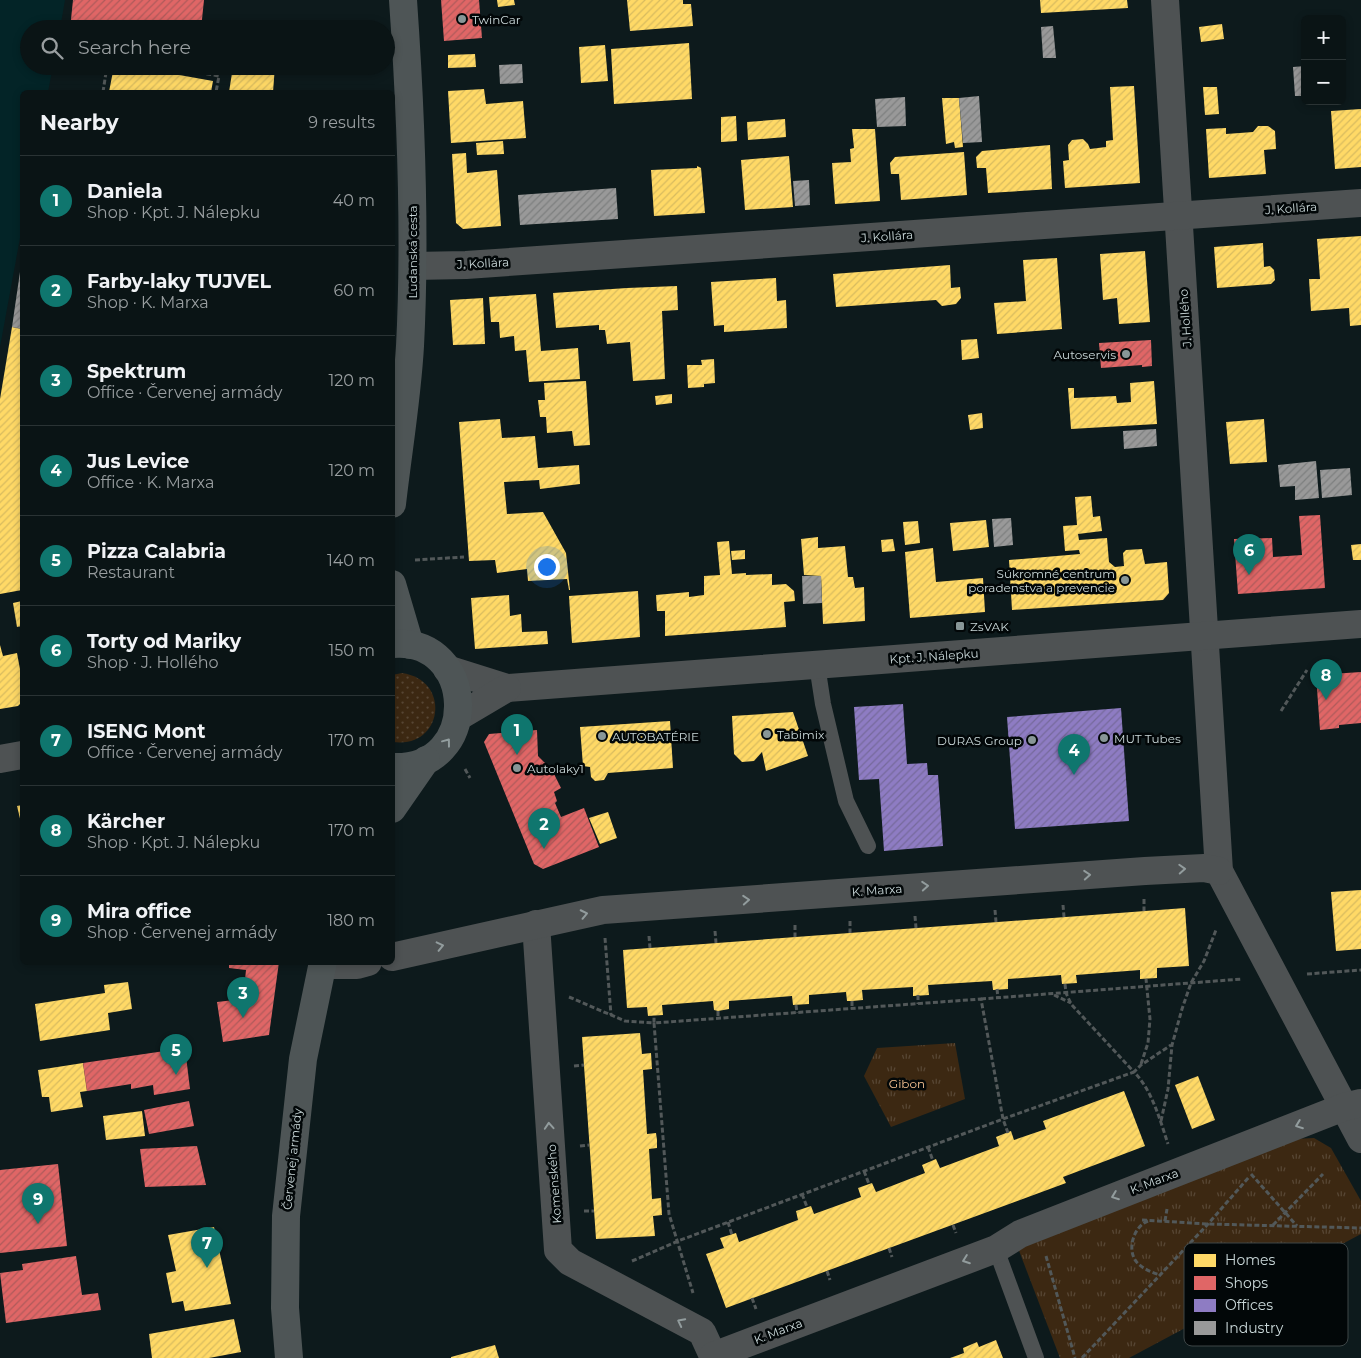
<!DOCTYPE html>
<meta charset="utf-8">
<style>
:root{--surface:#0a1415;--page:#131d1e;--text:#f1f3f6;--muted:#999ea0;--line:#2a3334;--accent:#0f766e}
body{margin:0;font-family:Montserrat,sans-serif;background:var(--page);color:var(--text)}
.controls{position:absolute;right:15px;top:15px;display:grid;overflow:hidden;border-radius:8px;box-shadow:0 2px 8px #0003}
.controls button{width:45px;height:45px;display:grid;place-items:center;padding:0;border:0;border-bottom:1px solid var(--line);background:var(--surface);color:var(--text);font:25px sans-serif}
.you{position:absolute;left:546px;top:566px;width:18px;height:18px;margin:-12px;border:4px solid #fff;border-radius:50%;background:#1a73e8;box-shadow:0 0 0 8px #1a73e833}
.badge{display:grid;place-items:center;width:32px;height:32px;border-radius:50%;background:var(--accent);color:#fff;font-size:16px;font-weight:700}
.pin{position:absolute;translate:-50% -41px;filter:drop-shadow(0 1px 2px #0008)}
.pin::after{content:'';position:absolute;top:26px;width:18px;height:15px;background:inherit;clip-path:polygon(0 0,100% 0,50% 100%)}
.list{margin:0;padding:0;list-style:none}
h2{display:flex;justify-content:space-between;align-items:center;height:65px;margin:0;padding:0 20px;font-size:21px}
h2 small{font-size:16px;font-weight:400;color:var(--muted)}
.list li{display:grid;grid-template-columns:32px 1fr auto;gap:15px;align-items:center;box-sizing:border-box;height:90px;padding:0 20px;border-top:1px solid var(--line)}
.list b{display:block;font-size:19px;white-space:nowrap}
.list p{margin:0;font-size:16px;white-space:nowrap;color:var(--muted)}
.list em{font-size:16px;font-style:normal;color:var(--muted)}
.icon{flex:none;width:28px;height:28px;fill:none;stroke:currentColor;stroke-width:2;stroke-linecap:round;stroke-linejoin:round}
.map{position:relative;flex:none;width:1361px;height:1358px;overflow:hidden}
.search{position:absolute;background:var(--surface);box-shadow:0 2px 8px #0003;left:20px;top:20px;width:375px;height:55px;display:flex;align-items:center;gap:12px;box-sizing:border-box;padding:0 18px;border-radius:28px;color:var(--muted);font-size:19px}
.panel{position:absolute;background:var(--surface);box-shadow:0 2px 8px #0003;left:20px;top:90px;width:375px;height:875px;border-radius:8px}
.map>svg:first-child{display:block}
.built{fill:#032427}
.grass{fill:url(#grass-dots)}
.park{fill:url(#park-tufts)}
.homes{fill:url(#homes-hatch)}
.shops{fill:url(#shops-hatch)}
.offices{fill:url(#offices-hatch)}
.industry{fill:url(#industry-hatch)}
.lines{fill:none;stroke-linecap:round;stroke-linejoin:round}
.path{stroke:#525859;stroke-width:3;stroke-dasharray:5 2.5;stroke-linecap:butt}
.lane{stroke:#4e5253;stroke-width:16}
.street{stroke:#4e5253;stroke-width:28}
.secondary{stroke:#4e5556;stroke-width:28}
.oneway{stroke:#929d9e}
.oneway2{stroke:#929c9d}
.poi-dot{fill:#889697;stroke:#020708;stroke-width:2}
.labels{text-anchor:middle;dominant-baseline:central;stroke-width:5;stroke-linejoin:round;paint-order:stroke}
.poi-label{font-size:12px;fill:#cad8d9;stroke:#020708;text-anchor:start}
.street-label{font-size:12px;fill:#cad8d9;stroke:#020708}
.park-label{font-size:12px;fill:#f6c292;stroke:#020708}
.key{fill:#020708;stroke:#3e4647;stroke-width:1}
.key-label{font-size:14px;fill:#cad8d9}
</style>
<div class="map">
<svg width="1361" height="1358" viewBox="0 0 1361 1358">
<defs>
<pattern id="grass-dots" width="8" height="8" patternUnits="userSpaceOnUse" patternTransform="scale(1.25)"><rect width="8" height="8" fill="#3c2812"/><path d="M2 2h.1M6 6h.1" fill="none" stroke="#574634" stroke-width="1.8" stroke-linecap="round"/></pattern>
<pattern id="park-tufts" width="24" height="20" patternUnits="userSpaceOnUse" patternTransform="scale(1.25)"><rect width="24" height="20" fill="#3c2812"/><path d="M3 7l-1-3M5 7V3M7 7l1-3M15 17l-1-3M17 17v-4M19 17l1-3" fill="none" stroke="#574634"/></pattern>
<pattern id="homes-hatch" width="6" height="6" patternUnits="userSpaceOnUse" patternTransform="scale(1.25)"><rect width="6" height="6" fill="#ffd966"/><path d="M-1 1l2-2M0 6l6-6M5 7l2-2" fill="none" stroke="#d8bb5f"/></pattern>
<pattern id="shops-hatch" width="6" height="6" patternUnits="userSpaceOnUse" patternTransform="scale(1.25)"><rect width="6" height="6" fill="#e06666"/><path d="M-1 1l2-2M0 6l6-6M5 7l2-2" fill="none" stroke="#af5b5b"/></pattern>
<pattern id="offices-hatch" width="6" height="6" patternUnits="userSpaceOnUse" patternTransform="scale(1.25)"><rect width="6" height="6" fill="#8e7cc3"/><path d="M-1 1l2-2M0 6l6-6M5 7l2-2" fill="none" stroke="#766a9c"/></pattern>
<pattern id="industry-hatch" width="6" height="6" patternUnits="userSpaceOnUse" patternTransform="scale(1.25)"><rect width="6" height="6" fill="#999"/><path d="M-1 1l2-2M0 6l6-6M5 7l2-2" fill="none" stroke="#7d7f7f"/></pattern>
</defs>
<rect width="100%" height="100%" fill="#0d1a1c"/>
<polygon class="built" points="0,0 65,0 60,29 29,29 29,66 53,66 48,92 22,92 22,227 0,347"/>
<path class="grass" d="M402,673C452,680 443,749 393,742L392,675Z"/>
<g class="park">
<polygon points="955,1043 965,1099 891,1127 864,1076 877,1048"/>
<polygon points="1314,1138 1331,1148 1361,1201 1361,1234 1129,1358 1060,1358 1018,1248 1294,1139"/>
</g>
<g class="homes">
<polygon points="497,0 514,0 515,5 498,7"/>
<polygon points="627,0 683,0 683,4 691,4 693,26 630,31"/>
<polygon points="1040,0 1127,0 1128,8 1041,13"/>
<polygon points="1222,24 1224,39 1201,42 1199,27"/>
<polygon points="689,43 692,99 614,104 611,49"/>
<polygon points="605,45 608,81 581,83 579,47"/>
<polygon points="475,54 476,67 448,68 448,55"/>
<polygon points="114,66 129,66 213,81 211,92 109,92"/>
<polygon points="212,66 275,66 273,92 229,92 232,73 212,69"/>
<polygon points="1134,86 1140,183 1065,188 1063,161 1069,160 1068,145 1072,140 1083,139 1088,144 1090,149 1106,147 1106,141 1113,140 1110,87"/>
<polygon points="1203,87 1217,87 1219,114 1205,115"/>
<polygon points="484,89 486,104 523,101 526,138 451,143 448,91"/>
<polygon points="942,98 959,98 963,147 955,148 954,142 946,144"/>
<polygon points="1361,109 1361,167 1335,169 1331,111"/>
<polygon points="736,116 737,141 721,142 721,117"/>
<polygon points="785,119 786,137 748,140 747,122"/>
<polygon points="1258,126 1268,126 1275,131 1276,149 1264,150 1266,174 1209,178 1206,129 1226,128 1226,134 1253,132"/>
<polygon points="852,129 875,129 880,201 835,204 832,163 851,162 850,149 854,148"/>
<polygon points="503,141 504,154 477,155 476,143"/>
<polygon points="1050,145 1052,189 988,193 986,168 977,168 976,157 982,151"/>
<polygon points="964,152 967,195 901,200 899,174 891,174 890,163 895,157"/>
<polygon points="466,153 467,173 497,170 501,226 463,229 456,223 452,154"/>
<polygon points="789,156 793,207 745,210 741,160"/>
<polygon points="697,166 701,168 705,213 654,216 651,170 697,168"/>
<polygon points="1361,236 1361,325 1350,326 1349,308 1311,311 1309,279 1320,279 1317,239"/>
<polygon points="1263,243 1264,267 1270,266 1274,270 1275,280 1271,284 1217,288 1214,247"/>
<polygon points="1145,251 1150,322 1119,324 1117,298 1103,300 1100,254"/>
<polygon points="1057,258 1062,329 997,334 994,303 1026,301 1023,260"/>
<polygon points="950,265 951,288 960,287 961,298 956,304 942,306 936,300 836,307 833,274"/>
<polygon points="776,278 777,301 786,300 787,328 724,332 724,325 714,326 711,282"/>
<polygon points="677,286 678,310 662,311 665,379 633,381 630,342 607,344 605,330 599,330 599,325 556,328 553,293 627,288"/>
<polygon points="536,294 541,351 578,348 580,379 529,382 526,350 515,351 514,336 500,338 499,322 491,322 489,297"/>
<polygon points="483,298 485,344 453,345 450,300"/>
<polygon points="12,327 22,329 22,590 0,594 0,399"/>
<polygon points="977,339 979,358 962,360 961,340"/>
<polygon points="714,359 715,383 704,384 704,387 688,388 687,365 702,365 701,360"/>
<polygon points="586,381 590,445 574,446 572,431 547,433 546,417 540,417 538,400 545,400 544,383"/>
<polygon points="1154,381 1157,424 1071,429 1068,388 1074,388 1074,398 1116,396 1117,403 1131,402 1130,383"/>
<polygon points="672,394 672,403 656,405 655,396"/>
<polygon points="982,413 983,428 970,430 968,415"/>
<polygon points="500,419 502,438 535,436 538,468 579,465 580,484 540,489 539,480 504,482 507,514 543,512 566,553 570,590 569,590 567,579 528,581 527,569 497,573 495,560 469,561 459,422"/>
<polygon points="1264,419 1267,462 1230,464 1226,422"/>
<polygon points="1091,496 1093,517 1100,516 1102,531 1078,534 1079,540 1107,538 1109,562 1115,567 1124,566 1123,553 1126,550 1142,549 1145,564 1167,562 1169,593 1163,600 1012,610 1009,560 1080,554 1079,550 1065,551 1063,526 1077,525 1075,497"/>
<polygon points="986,520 989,547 953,551 950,523"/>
<polygon points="918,521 920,543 905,545 903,522"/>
<polygon points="818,537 818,548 845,546 848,577 853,577 855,588 864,587 865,621 823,624 821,576 804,575 801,539"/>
<polygon points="893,539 895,551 882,552 881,540"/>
<polygon points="729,541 732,574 746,573 746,575 772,574 772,585 786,584 794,591 795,601 784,602 786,627 665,636 665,611 657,611 656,595 689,592 689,597 704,595 704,576 720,575 717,542"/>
<polygon points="1361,544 1361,560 1353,560 1351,545"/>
<polygon points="933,548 936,582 983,578 985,612 910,618 905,552"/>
<polygon points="745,550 745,559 732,560 731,551"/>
<polygon points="638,591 640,637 572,643 569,596"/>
<polygon points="509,595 510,616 521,614 522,632 547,631 548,644 475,649 471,598"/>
<polygon points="22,601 22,626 17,627 13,603"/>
<polygon points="0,645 3,656 17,653 22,680 22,702 18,706 0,709"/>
<polygon points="793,712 808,756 766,771 762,752 754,761 742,762 734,754 732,716"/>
<polygon points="670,721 673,768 608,773 604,780 595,781 591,777 590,767 583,766 580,727"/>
<polygon points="22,805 22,827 17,806"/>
<polygon points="608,812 617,838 600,844 589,818"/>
<polygon points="1361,890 1361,949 1336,951 1331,892"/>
<polygon points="1185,908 1189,966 1157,968 1157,978 1140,979 1140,970 1076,975 1077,983 1062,984 1061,975 1008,979 1008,989 993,990 992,981 928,985 929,995 913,996 913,987 862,990 863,1000 852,1001 847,1001 846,992 809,995 809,1004 793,1005 792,996 729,1001 729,1009 718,1011 714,1010 713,1001 662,1005 663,1015 648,1016 647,1007 627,1008 623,950"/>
<polygon points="128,982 132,1009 108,1013 110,1030 40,1041 35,1004 105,993 104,985"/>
<polygon points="640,1033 642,1054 651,1053 652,1069 643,1070 647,1134 656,1133 657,1140 657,1148 649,1149 652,1199 661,1198 662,1215 653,1216 655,1236 596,1239 582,1037"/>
<polygon points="83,1063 87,1091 80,1092 83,1107 51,1112 49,1097 42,1097 38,1070"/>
<polygon points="1198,1076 1215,1120 1192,1129 1175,1085"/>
<polygon points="1124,1091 1145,1146 1063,1177 1066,1183 726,1308 706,1254 724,1248 720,1238 736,1233 739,1242 798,1220 796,1211 811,1206 814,1214 861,1197 858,1188 872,1183 876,1192 925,1173 922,1165 936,1159 940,1168 999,1146 996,1137 1011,1131 1014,1140 1046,1129 1043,1121"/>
<polygon points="142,1111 145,1136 106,1140 103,1116"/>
<polygon points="214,1227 231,1304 185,1311 183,1301 172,1303 166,1273 176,1271 168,1235"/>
<polygon points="234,1319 241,1352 209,1358 152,1358 149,1334"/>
<polygon points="996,1340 1003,1358 950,1358 964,1353 963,1348 977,1342 979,1347"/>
<polygon points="495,1345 499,1358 451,1358 451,1357"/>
</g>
<g class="shops">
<polygon points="73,0 204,0 201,29 70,29"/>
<polygon points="441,0 479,0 482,38 444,41"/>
<polygon points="1151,340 1152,366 1142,367 1142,365 1101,368 1099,343"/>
<polygon points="1320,515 1325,588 1238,594 1234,539 1272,538 1273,557 1302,555 1299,516"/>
<polygon points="1361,672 1361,723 1339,725 1339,728 1320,730 1316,675"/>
<polygon points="537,730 538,756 545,763 547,774 553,772 561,788 554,792 557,801 555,803 561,817 584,808 599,847 543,869 534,864 484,742 489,734"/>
<polygon points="229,962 279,962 269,1035 223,1042 217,1002 243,999 246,970 229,968"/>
<polygon points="185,1048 190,1089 154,1095 153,1085 131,1089 131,1084 87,1091 83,1063"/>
<polygon points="189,1101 194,1126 149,1134 144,1110"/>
<polygon points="197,1146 206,1185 145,1187 140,1149"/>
<polygon points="58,1164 67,1246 0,1253 0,1170"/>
<polygon points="76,1256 82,1295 98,1293 101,1310 6,1323 0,1273 23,1270 22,1264"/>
</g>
<g class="offices">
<polygon points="903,704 907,764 927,763 928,775 938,775 943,846 884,851 879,779 859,780 854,707"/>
<polygon points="1121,708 1129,821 1015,829 1007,717"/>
</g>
<g class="industry">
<polygon points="1053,26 1056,58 1043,58 1041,27"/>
<polygon points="522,64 523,83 500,84 499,65"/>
<polygon points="1305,66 1305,96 1295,96 1293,67"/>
<polygon points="979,96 982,142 963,143 959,98"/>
<polygon points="905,97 906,126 877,127 875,99"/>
<polygon points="809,180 810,205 795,206 793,181"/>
<polygon points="616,188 618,219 520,225 518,195"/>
<polygon points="21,265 22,265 22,329 12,327"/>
<polygon points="1156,429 1157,446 1124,449 1123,431"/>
<polygon points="1316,461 1319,498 1295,500 1295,486 1280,487 1278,465"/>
<polygon points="1350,468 1352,495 1322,498 1320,470"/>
<polygon points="1011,518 1013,545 994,547 992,519"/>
<polygon points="802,576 821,576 822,603 803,604"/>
</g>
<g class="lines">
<g class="path">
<polyline points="162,66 219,76 216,92"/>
<polyline points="103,92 107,66"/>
<polyline points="415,560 464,557"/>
<polyline points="1281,711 1307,670"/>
<polyline points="465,769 470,778"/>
<polyline points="1144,899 1144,911"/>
<polyline points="1063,905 1064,917"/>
<polyline points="995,910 996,922"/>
<polyline points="915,916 916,928"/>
<polyline points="850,921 850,933"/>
<polyline points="795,925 795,937"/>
<polyline points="715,931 716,943"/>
<polyline points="649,936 650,948"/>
<polyline points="605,938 611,1015"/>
<polyline points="1307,974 1361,970"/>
<polyline points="1065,984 1066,993 1071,1004 1134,1072 1141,1065 1171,1045"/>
<polyline points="997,989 998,998"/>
<polyline points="918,995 918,1004"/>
<polyline points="1054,995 1071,1003"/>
<polyline points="569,997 625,1021 654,1023 669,1214 693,1293"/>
<polyline points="981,999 1242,979"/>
<polyline points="852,1001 852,1009"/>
<polyline points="796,1005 797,1013"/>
<polyline points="718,1011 718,1019"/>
<polyline points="1141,1064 1148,1043 1150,1019 1146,979"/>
<polyline points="574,1066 584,1065"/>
<polyline points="1161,1121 1168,1089 1172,1045 1182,1009 1191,983 1204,961 1216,930"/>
<path d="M1008,1133L1003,1119L1134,1072C1152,1090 1160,1120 1168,1144"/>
<polyline points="580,1146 589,1145"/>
<polyline points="928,1147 933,1161"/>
<polyline points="864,1171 869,1184"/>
<polyline points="1251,1174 1297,1226"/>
<polyline points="802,1194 807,1207"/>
<polyline points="584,1211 594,1211"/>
<polyline points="1142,1220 1208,1224 1361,1228"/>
<path d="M1148,1221C1135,1226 1128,1245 1134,1258C1138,1267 1152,1273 1161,1275"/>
<polyline points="1165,1221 1167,1209"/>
<polyline points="728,1222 732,1235"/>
<polyline points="953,1225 956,1233"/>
<polyline points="1273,1225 1323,1174"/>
<polyline points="889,1248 892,1257"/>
<polyline points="1046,1256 1075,1358"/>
<polyline points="632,1261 678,1241 1003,1119 981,999 654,1023 654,1015"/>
<polyline points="827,1271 830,1280"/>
<polyline points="752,1298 756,1309"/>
<polyline points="1082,1358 1208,1224 1249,1177"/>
</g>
<g class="lane">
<polyline points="817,665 823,704 846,801 868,846"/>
<polyline points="996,1249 1036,1358"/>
</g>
<g class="street">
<polyline points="1165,0 1219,871 1361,1139"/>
<polyline points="413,266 466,265 1361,203"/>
<polyline points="447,669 507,688 1361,624"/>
<polyline points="458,717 507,688"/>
<polyline points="0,759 22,755"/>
<polyline points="536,924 558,1250 570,1262 702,1332 714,1358"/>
<polyline points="392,957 603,910 1145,871 1204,868 1219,871"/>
<polyline points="322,965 357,965 368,962"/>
<polyline points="713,1356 996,1249 1020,1234 1344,1107 1361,1103"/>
</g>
<g class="secondary">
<path d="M392,504C398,451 407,399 410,346C416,231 411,114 403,0"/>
<polyline points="392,584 410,645"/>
<path d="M392,644C477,636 483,771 392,767"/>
<polyline points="392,809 426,760"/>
<polyline points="289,1358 285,1308 286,1216 303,1059 323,962"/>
</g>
</g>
<defs><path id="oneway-chevron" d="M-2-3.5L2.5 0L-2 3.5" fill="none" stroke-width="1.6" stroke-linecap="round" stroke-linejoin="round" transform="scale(1.25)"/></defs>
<use class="oneway" href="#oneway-chevron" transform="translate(447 742) rotate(-53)"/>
<g class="oneway2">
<use href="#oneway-chevron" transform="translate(1182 869) rotate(-3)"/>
<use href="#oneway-chevron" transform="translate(1087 875) rotate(-4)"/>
<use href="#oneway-chevron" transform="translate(925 886) rotate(-4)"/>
<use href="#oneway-chevron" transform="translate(746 900) rotate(-4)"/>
<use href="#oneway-chevron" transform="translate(584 914) rotate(-12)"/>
<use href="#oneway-chevron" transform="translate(440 946) rotate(-13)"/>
<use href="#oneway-chevron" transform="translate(1299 1125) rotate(159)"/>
<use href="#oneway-chevron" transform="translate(549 1126) rotate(-94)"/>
<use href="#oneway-chevron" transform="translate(1115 1196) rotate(159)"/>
<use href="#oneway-chevron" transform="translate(966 1260) rotate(160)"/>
<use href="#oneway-chevron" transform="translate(681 1322) rotate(-153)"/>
</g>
<g class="poi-dot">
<circle cx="462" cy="19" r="5"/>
<circle cx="1126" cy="354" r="5"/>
<circle cx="1125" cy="580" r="5"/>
<rect x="955" y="621" width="10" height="10" rx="2.5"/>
<circle cx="767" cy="734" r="5"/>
<circle cx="602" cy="736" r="5"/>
<circle cx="1104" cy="738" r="5"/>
<circle cx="1032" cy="740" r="5"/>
<circle cx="517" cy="768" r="5"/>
</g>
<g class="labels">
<g class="poi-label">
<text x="472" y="19">TwinCar</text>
<text x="1116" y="354" text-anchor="end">Autoservis</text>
<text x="1115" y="573" text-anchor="end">Súkromné centrum<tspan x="1115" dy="14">poradenstva a prevencie</tspan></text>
<text x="970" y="626">ZsVAK</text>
<text x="777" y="734">Tabimix</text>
<text x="612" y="736">AUTOBATÉRIE</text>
<text x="1114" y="738">MUT Tubes</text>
<text x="1022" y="740" text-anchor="end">DURAS Group</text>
<text x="527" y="768">Autolaky1</text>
</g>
<g class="street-label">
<text transform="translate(1291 208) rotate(-4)">J. Kollára</text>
<text transform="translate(887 236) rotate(-4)">J. Kollára</text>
<text transform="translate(412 252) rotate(-90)">Ludanská cesta</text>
<text transform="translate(483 263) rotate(-3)">J. Kollára</text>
<text transform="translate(1185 318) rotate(-94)">J. Hollého</text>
<text transform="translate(934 656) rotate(-4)">Kpt. J. Nálepku</text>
<text transform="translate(877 890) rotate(-4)">K. Marxa</text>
<text transform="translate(292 1159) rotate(-84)">Červenej armády</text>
<text transform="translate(1154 1181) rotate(-21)">K. Marxa</text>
<text transform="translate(554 1184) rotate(-94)">Komenského</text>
<text transform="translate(778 1331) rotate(-21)">K. Marxa</text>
</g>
<g class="park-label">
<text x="907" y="1083">Gibon</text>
</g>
</g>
<rect x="1184" y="1243" width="164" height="103" rx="8" class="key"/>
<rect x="1194" y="1254" width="22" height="13" fill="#ffd966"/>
<rect x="1194" y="1276" width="22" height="14" fill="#e06666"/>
<rect x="1194" y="1299" width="22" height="13" fill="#8e7cc3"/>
<rect x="1194" y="1321" width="22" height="14" fill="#999"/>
<g class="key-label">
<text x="1225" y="1265">Homes</text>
<text x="1225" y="1288">Shops</text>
<text x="1225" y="1310">Offices</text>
<text x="1225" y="1333">Industry</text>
</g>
</svg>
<div class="controls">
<button>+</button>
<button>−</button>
</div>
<div class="you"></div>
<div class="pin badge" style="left:517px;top:755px">1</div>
<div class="pin badge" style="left:544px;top:849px">2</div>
<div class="pin badge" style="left:243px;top:1018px">3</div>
<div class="pin badge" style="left:1074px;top:775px">4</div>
<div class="pin badge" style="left:176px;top:1075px">5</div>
<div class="pin badge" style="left:1249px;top:575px">6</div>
<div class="pin badge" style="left:207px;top:1268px">7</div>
<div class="pin badge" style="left:1326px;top:700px">8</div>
<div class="pin badge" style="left:38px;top:1224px">9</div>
<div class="search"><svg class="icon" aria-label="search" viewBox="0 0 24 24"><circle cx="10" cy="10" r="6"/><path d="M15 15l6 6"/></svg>Search here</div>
<section class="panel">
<h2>Nearby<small>9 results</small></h2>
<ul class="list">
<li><span class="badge">1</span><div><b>Daniela</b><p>Shop · Kpt. J. Nálepku</p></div><em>40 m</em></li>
<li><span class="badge">2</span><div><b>Farby-laky TUJVEL</b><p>Shop · K. Marxa</p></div><em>60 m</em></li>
<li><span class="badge">3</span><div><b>Spektrum</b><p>Office · Červenej armády</p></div><em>120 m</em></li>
<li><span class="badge">4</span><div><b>Jus Levice</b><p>Office · K. Marxa</p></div><em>120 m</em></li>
<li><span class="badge">5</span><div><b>Pizza Calabria</b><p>Restaurant</p></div><em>140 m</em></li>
<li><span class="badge">6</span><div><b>Torty od Mariky</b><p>Shop · J. Hollého</p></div><em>150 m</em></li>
<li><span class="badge">7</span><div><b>ISENG Mont</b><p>Office · Červenej armády</p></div><em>170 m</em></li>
<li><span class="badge">8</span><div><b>Kärcher</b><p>Shop · Kpt. J. Nálepku</p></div><em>170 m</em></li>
<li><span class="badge">9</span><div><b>Mira office</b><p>Shop · Červenej armády</p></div><em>180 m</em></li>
</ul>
</section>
</div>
